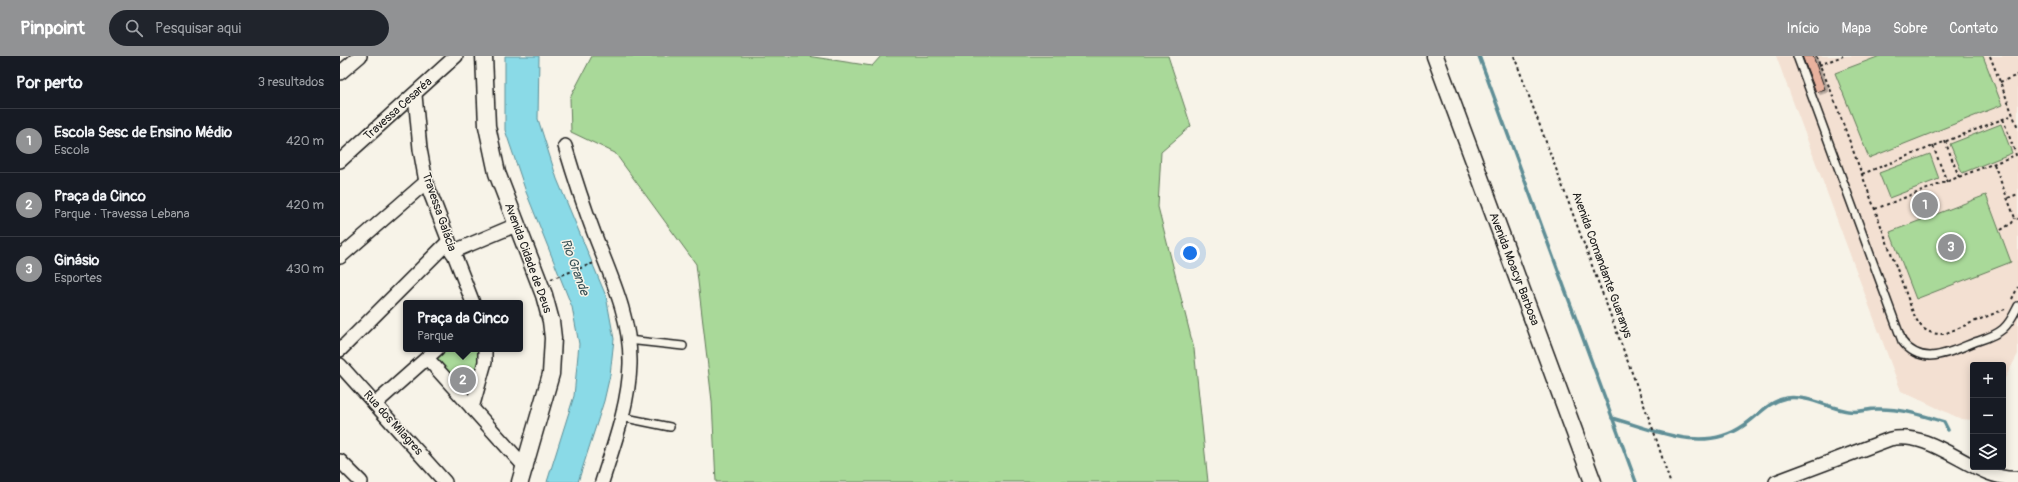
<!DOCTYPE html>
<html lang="pt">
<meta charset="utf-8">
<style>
:root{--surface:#171b24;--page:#20242c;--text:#f1f3f6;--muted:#9ea1a6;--line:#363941;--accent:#919294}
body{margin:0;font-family:Pangolin,sans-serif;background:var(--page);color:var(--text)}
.controls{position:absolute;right:12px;bottom:12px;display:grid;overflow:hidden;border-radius:4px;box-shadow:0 2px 10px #0003}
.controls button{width:36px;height:36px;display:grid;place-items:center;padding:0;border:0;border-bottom:1px solid var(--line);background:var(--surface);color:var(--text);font:20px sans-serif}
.you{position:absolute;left:850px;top:197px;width:14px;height:14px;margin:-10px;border:3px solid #fff;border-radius:50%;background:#1a73e8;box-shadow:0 0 0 6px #1a73e833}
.badge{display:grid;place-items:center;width:26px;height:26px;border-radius:50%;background:var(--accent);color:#fff;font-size:13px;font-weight:700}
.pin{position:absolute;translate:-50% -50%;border:2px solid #fff;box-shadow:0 1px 4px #0006}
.popup{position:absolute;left:63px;top:244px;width:120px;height:52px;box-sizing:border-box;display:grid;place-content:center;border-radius:4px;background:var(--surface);filter:drop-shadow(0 1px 3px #0005);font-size:13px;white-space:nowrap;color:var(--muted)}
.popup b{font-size:15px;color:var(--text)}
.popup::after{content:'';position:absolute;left:50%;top:100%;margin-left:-8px;border:8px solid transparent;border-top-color:var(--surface)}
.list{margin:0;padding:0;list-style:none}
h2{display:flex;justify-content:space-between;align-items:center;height:52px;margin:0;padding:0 16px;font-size:17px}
h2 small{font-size:13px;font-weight:400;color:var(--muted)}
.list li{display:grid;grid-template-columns:26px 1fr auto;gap:12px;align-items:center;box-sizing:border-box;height:64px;padding:0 16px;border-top:1px solid var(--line)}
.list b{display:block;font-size:15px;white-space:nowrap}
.list p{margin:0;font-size:13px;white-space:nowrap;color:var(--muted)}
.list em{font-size:13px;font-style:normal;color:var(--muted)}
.icon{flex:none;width:22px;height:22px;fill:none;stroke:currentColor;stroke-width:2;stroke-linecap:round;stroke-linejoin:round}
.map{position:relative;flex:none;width:1678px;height:426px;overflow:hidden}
header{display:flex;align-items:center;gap:24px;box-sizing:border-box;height:56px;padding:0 20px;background:var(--accent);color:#fff}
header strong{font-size:19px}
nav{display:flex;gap:22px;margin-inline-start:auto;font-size:14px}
.search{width:280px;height:36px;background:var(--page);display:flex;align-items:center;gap:10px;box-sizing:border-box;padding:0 14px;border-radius:22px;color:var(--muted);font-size:15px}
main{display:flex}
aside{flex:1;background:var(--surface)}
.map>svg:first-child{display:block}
.built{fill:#f3e0d2}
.green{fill:#a9d999;stroke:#627a5a}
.water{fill:#8adae7;stroke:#5e8e96}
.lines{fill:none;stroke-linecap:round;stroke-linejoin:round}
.stream{stroke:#5e8e96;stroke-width:3.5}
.building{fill:#e9b29e;stroke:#1c1c1c;filter:url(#shadow)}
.service-casing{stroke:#1c1c1c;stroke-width:10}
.minor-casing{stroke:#1c1c1c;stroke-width:16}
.tertiary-casing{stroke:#1c1c1c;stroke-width:19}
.path{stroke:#1c1c1c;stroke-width:2;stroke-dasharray:3 3;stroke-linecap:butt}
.service{stroke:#f7f3e8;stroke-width:7}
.minor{stroke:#f7f3e8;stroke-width:13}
.tertiary{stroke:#f7f3e8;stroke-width:16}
.labels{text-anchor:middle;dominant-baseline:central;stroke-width:3;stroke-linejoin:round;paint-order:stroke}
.street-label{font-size:12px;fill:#1c1c1c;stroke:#f7f3e8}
.water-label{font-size:13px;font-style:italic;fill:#3d5559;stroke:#f7f3e8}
</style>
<header>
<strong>Pinpoint</strong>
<div class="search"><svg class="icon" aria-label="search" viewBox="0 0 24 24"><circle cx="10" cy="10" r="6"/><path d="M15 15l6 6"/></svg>Pesquisar aqui</div>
<nav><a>Início</a><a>Mapa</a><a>Sobre</a><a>Contato</a></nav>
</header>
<main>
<aside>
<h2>Por perto<small>3 resultados</small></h2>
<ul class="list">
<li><span class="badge">1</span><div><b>Escola Sesc de Ensino Médio</b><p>Escola</p></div><em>420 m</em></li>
<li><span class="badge">2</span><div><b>Praça da Cinco</b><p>Parque · Travessa Lebana</p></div><em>420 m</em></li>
<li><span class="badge">3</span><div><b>Ginásio</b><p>Esportes</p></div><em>430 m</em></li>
</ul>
</aside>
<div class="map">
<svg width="1678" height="426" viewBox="0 0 1678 426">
<defs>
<filter id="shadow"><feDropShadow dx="4" dy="2.5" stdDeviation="0" flood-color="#0004"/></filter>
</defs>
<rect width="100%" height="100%" fill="#f7f3e8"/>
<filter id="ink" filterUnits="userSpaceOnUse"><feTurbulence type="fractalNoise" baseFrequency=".025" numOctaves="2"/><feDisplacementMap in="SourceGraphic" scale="8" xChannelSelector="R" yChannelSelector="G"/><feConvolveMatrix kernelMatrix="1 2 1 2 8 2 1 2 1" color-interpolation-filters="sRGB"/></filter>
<g filter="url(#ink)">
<polygon class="built" points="1436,0 1678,0 1678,298 1663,326 1663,309 1633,309 1633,364 1621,363 1561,335"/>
<g class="green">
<polygon points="252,0 467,0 532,10 541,0 828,0 851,70 821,96 818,151 854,293 868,426 376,426 372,345 356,208 275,97 231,76 230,42"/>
<polygon points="1540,0 1643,0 1662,49 1529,102 1495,17"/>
<polygon points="1661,68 1672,97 1622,117 1610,88"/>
<polygon points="1590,98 1599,123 1549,142 1539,117"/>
<polygon points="1646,139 1671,206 1576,243 1550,176"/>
<polygon points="103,293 138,293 143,305 128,343 92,304"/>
</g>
<polygon class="water" points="165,0 199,0 198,63 217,123 266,240 274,283 270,319 264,345 238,426 207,426 234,340 239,288 232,251 186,136 165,74"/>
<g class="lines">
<g class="stream">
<polyline points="1139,0 1296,426"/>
<path d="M1272,362C1314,374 1363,398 1403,370C1417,361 1429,345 1446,342C1468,339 1488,352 1508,355C1518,357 1527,353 1536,353C1560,352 1581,359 1604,366L1608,374"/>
</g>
</g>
<polygon class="building" points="1462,0 1473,0 1485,33 1476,36"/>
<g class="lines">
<defs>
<g id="service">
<path d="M1457,0L1562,285C1582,312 1610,296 1635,286C1644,283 1655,280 1663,273C1670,267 1674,258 1678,250"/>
<polyline points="288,284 343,290"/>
<polyline points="281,361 330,371"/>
</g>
<g id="minor">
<polyline points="0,17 20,0"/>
<polyline points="75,39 80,93 86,126 133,247"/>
<path d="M225,90C234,120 243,148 254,177C270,219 291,261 290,308C289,348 274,388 262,426"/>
<polyline points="0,105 116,0"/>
<polyline points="112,196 176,169"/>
<polyline points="0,201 86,126"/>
<polyline points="0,294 108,186"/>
<polyline points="87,302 186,412"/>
<polyline points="0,309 105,426"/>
<polyline points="35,348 97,293"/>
<polyline points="132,352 145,306 145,293"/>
<polyline points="0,405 21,426"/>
<path d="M1436,426L1550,383C1596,373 1635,426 1678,422"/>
</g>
<g id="tertiary">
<polyline points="144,0 147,70 157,117 204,239 211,265 213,282 211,318 180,426"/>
<polyline points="1095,0 1253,426"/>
</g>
</defs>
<use href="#service" class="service-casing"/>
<use href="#minor" class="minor-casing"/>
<use href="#tertiary" class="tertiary-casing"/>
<g class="path">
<polyline points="1174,0 1314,376 1330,426"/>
<path d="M1476,0L1491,35L1567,240C1575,261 1578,279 1604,278L1665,253"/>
<polyline points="1650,0 1678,72"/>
<polyline points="1479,9 1503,0"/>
<polyline points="1660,26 1678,19"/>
<polyline points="1605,85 1619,121"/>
<polyline points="1593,90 1607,126"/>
<polyline points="1654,108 1675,162 1678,163"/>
<polyline points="1522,118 1673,59"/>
<polyline points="1668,142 1678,138"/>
<polyline points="1535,153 1676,99 1663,63"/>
<polyline points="1661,174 1672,167 1675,162"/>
<polyline points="211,223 254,207"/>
<polyline points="1672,243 1678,231"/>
</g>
<use href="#service" class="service"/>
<use href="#minor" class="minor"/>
<use href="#tertiary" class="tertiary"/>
</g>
</g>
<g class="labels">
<g class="street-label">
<text transform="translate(58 53) rotate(-42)">Travessa Cesaréa</text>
<text transform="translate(99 156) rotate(71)">Travessa Galácia</text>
<text transform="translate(188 202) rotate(70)">Avenida Cidade de Deus</text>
<text transform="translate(1262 209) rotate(70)">Avenida Comandante Guaranys</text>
<text transform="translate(1174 213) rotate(69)">Avenida Moacyr Barbosa</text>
<text transform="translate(53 367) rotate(48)">Rua dos Milagres</text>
</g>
<g class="water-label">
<text transform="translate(235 211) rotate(70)">Rio Grande</text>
</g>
</g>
</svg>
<div class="controls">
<button>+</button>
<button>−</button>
<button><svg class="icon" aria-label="layers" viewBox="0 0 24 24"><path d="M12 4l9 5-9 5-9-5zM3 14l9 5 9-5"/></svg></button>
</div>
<div class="you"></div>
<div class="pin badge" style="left:1585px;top:149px">1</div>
<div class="pin badge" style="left:123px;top:324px">2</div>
<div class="popup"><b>Praça da Cinco</b>Parque</div>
<div class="pin badge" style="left:1611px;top:191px">3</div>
</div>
</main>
